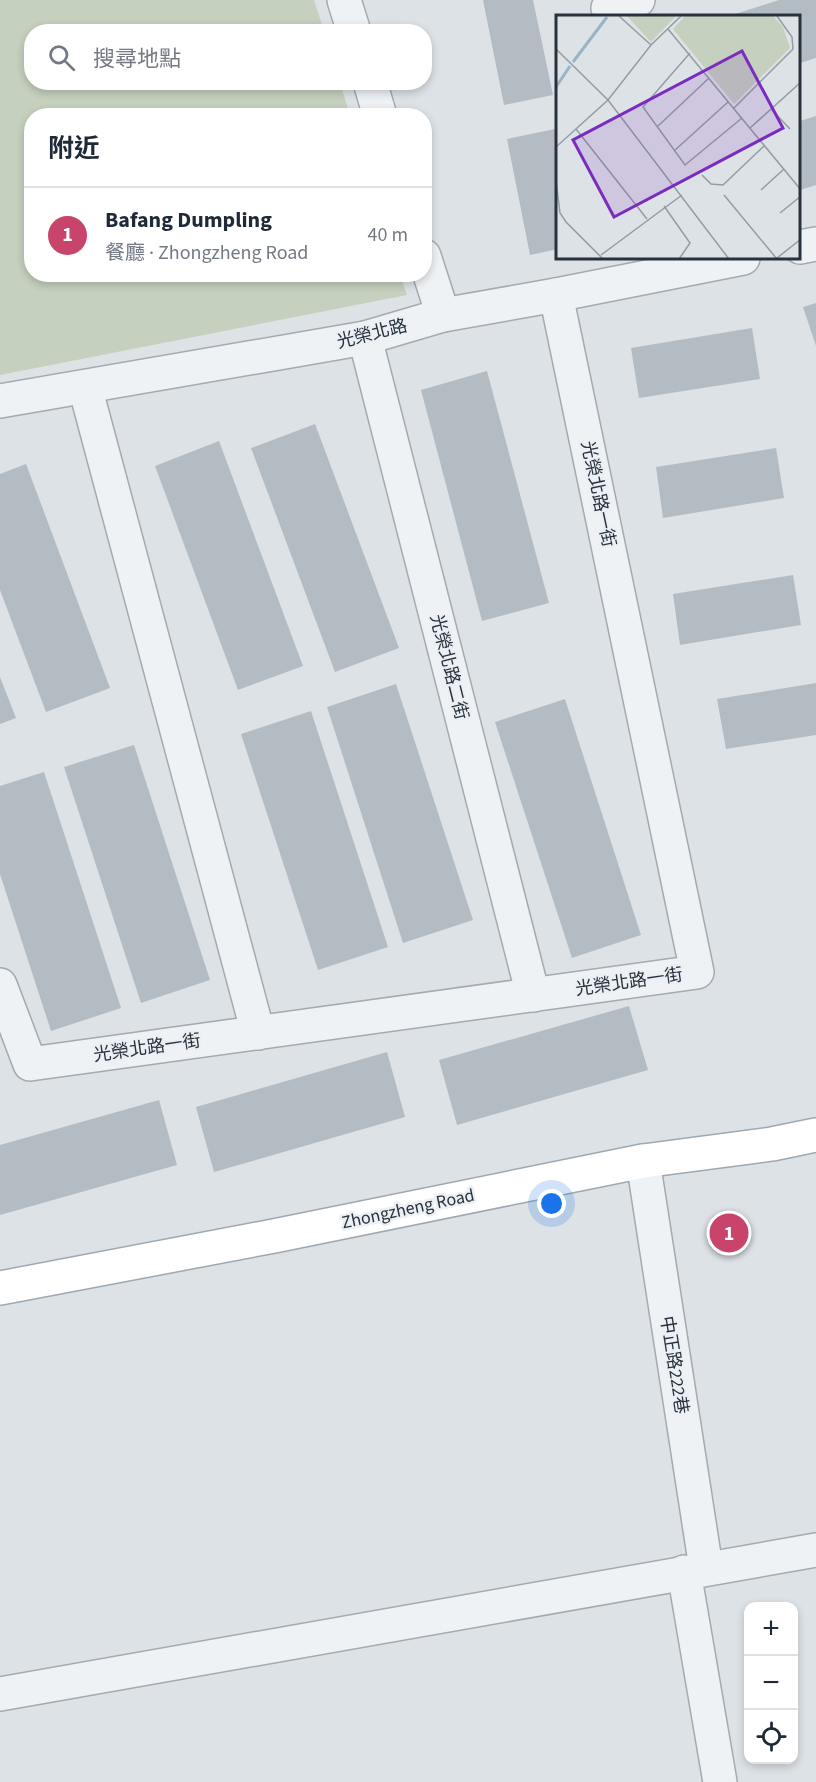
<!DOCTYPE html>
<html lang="zh-TW">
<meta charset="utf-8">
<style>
:root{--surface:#fff;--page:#f2f2f3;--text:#1f2937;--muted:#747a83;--line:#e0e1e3;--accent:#c9446a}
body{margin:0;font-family:"Source Sans 3","Noto Sans TC",sans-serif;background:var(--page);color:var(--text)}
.controls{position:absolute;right:18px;bottom:18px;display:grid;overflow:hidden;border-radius:12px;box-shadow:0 3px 9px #0003}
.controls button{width:54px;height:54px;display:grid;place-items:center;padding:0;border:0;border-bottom:2px solid var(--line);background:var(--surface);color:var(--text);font:30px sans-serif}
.you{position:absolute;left:552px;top:1204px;width:21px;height:21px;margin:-15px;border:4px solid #fff;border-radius:50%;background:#1a73e8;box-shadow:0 0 0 9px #1a73e833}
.badge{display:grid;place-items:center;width:39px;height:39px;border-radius:50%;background:var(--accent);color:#fff;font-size:20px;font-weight:700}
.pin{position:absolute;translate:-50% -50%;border:3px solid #fff;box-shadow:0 2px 6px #0006}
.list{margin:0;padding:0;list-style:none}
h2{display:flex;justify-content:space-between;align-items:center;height:78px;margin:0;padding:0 24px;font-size:26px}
h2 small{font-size:20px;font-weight:400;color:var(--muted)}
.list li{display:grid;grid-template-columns:39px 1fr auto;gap:18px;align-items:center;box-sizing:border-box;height:96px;padding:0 24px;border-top:2px solid var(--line)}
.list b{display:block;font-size:22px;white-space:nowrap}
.list p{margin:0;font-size:20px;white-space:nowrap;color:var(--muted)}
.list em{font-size:20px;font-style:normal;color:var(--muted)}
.icon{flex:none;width:33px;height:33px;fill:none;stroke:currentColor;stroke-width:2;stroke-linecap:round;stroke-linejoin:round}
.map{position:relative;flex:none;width:816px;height:1782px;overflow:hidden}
.search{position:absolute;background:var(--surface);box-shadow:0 3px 9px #0003;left:24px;top:24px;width:408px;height:66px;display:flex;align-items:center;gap:15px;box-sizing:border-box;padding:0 21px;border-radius:24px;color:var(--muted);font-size:22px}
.panel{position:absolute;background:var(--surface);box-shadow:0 3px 9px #0003;left:24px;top:108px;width:408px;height:174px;border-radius:24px}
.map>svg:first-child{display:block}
.green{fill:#c5d0be}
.building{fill:#b4bcc3}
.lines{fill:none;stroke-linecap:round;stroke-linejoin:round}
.minor-casing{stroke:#a3aab0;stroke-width:36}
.major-casing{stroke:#9da8b2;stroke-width:36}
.minor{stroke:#eff2f5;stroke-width:33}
.major{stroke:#fff;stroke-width:33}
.labels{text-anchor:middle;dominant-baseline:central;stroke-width:5;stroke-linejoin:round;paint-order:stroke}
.street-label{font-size:18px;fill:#27323c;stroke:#ecf0f4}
.inset-river{fill:none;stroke:#98b4c6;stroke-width:3}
.inset-road{fill:none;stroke:#949ca2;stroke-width:1.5}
.view{fill:#7b2cbf;fill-opacity:0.15;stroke:#7b2cbf;stroke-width:3}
.inset-edge{fill:none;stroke:#27323c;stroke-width:3}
</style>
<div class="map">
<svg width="816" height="1782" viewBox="0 0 816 1782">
<rect width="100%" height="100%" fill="#dde2e6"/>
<polygon class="green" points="0,0 314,0 324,31 32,32 32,82 340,83 350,115 32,116 32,274 400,275 407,295 0,375"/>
<g class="building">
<polygon points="483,0 533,0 553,95 504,105"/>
<polygon points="779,0 816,0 816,58 800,63 800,16 729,16"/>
<polygon points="816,116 816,185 800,190 800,121"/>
<polygon points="555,129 558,142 558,249 530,255 507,139"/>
<polygon points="816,303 816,346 803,307"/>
<polygon points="752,328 760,379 639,398 631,348"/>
<polygon points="487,371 549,603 482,621 421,390"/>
<polygon points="315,424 399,648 335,672 251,448"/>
<polygon points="219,441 303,666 238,690 155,466"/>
<polygon points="776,448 784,498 663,518 656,467"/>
<polygon points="26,464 110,688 46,712 0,590 0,474"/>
<polygon points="793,575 801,625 680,645 673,594"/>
<polygon points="0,677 16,718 0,724"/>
<polygon points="816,683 816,735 726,749 717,699"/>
<polygon points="396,684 473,920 403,943 327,707"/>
<polygon points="565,699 641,935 572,958 495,722"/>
<polygon points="311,711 388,947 318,970 241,734"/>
<polygon points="134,745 210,980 141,1003 64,767"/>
<polygon points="44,772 121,1008 51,1031 0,874 0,786"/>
<polygon points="629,1006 648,1070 457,1125 439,1060"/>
<polygon points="387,1052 405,1117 214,1172 196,1107"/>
<polygon points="159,1100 177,1165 0,1215 0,1145"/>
</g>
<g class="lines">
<defs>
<g id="minor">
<polyline points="344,0 354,32"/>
<polyline points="608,8 638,0"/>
<polyline points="370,82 380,116"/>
<polyline points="800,247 816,244"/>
<polyline points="424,256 443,315"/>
<polyline points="365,338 533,995"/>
<polyline points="85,387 258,1033"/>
<polyline points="0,401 365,338 443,315 556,295 743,258"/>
<polyline points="0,985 30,1064 697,972 556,295"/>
<polyline points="643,1161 706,1568"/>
<polyline points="684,1572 720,1782"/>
<polyline points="0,1694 816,1550"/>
</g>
<polyline id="major" points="0,1288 274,1236 643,1161 772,1144 816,1135"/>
</defs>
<use href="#minor" class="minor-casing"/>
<use href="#major" class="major-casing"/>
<use href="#minor" class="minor"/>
<use href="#major" class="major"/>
</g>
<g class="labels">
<g class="street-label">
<text transform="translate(372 334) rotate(-14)">光榮北路</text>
<text transform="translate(598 494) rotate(78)">光榮北路一街</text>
<text transform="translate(449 667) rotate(76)">光榮北路二街</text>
<text transform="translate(629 982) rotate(-8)">光榮北路一街</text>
<text transform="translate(147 1048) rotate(-8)">光榮北路一街</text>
<text transform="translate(408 1209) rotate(-12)">Zhongzheng Road</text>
<text transform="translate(674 1365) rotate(81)">中正路222巷</text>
</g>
</g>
<g transform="translate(556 15)">
<rect width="244" height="244" fill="#dde2e6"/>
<path d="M71,1H120L95,27ZM129,1H217L227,12L234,33L178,89L117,14Z" fill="#c5d0be"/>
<path class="inset-river" d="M17,47L51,2M0,72L14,51"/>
<path class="inset-road" d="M63,1L95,30M112,14L245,175M0,34L52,85L173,244M134,38L87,92L129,150L186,103M178,93L237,34L236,22L221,1M215,94L234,114M101,112L153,63M194,113L245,67M20,114L91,204M0,132L52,85L95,30L125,1M118,136L172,87M146,160L155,169L167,170L208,131M0,166L4,198L10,207L47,244M205,175L228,154M168,180L221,244M108,191L134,228L123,244M224,198L245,181M45,240L126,180M221,243L245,224"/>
<path class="view" d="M186,36L227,113L58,202L17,125Z"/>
<rect width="244" height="244" class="inset-edge"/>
</g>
</svg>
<div class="controls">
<button>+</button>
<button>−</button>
<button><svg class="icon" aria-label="locate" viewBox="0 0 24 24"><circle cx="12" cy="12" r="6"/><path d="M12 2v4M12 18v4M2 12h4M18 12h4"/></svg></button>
</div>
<div class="you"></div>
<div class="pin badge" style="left:729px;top:1233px">1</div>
<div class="search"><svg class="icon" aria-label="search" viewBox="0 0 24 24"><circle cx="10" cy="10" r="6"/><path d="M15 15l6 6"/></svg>搜尋地點</div>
<section class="panel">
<h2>附近<small></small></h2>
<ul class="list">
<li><span class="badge">1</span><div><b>Bafang Dumpling</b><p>餐廳 · Zhongzheng Road</p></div><em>40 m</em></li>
</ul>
</section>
</div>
